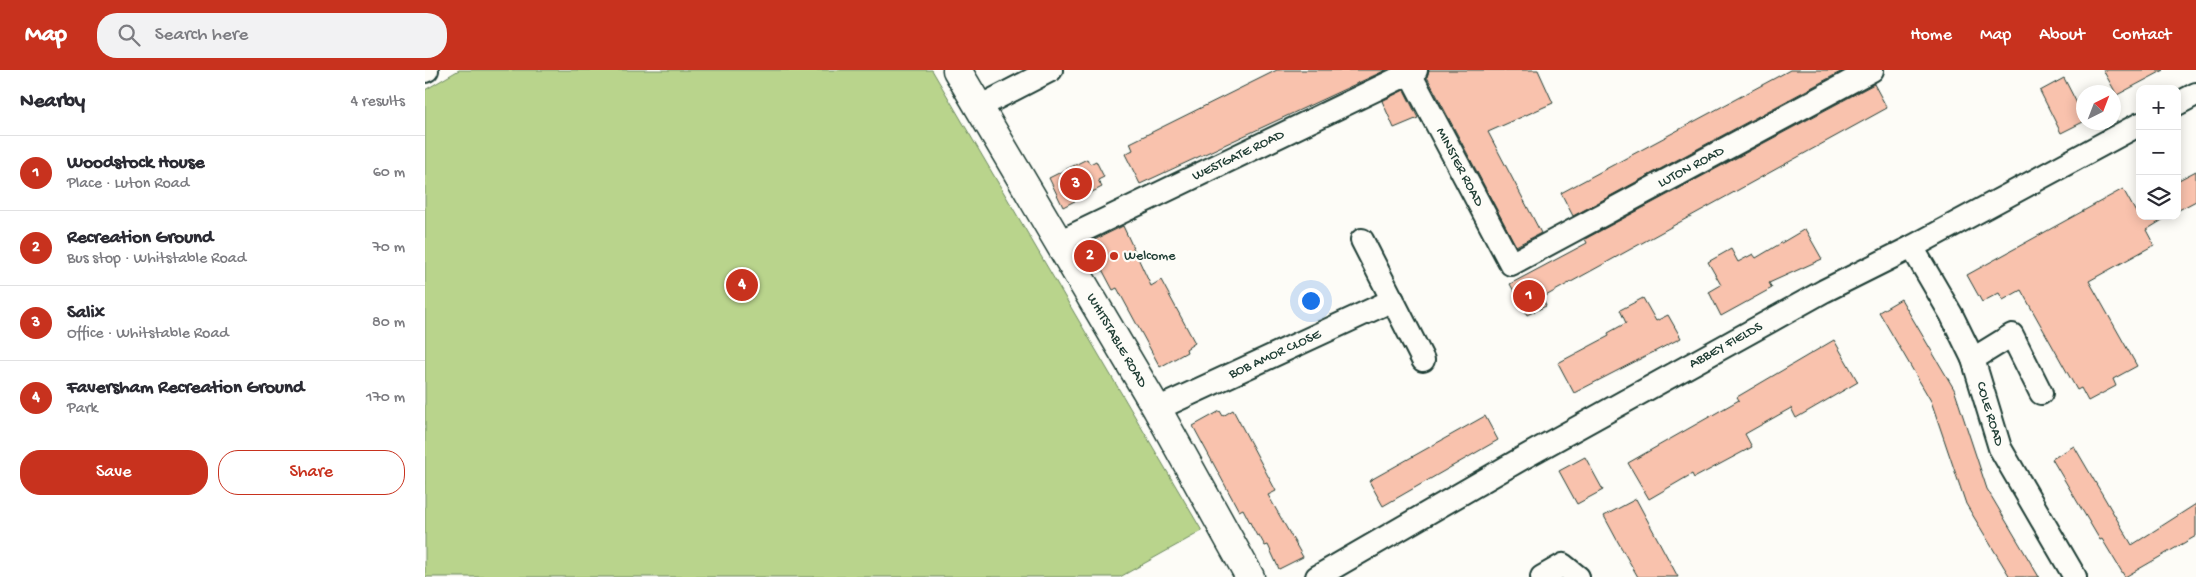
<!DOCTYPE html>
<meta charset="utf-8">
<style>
:root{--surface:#fff;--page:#f2f2f3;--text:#2b2b33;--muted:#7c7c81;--line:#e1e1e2;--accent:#c8321e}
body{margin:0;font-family:"Gochi Hand",sans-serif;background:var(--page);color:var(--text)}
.controls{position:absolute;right:15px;top:15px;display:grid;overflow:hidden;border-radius:10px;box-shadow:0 2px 12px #0003}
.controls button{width:45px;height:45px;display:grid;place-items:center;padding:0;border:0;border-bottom:1px solid var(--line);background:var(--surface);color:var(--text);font:25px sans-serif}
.compass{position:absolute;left:1651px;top:15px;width:45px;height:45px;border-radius:50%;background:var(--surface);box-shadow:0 2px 12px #0003;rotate:42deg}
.you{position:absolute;left:885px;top:230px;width:18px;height:18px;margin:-12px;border:4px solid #fff;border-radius:50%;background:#1a73e8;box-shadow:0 0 0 8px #1a73e833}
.badge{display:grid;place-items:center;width:32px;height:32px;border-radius:50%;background:var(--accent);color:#fff;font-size:16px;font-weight:700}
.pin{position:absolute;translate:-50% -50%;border:2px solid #fff;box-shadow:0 1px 5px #0006}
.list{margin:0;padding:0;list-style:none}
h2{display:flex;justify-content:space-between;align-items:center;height:65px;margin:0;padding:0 20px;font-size:21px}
h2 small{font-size:16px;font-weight:400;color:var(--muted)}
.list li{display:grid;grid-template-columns:32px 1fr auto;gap:15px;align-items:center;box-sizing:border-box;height:75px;padding:0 20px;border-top:1px solid var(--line)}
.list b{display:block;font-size:19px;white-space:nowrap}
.list p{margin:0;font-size:16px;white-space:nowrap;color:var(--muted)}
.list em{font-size:16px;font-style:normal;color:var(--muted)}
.actions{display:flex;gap:10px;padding:15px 20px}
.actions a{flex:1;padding:11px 0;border:1px solid var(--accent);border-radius:20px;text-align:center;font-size:18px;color:var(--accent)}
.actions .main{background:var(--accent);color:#fff}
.icon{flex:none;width:28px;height:28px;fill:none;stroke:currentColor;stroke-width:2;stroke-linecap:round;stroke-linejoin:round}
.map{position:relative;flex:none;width:1771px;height:507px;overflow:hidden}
header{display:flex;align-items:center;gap:30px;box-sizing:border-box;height:70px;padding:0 25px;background:var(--accent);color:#fff}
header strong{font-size:24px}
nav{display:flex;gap:28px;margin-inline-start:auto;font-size:18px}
.search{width:350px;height:45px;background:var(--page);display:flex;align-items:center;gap:12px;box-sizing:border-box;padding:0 18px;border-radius:20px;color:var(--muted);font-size:19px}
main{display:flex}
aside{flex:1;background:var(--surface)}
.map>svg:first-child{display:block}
.green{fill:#b9d48c;stroke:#6c8860}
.building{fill:#f9c2ad;stroke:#1f3d34}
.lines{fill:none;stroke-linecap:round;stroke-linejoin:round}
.minor-casing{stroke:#1f3d34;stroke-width:26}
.secondary-casing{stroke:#1f3d34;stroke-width:31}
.minor{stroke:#fdfcf7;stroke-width:22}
.secondary{stroke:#fdfcf7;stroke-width:28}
.poi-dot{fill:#c8321e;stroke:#fdfcf7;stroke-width:2}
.labels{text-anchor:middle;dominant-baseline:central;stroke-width:4.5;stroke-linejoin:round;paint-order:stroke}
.street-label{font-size:14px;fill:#1f3d34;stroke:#fdfcf7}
.poi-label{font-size:14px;fill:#1f3d34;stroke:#fdfcf7;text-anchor:start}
</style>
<header>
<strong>Map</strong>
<div class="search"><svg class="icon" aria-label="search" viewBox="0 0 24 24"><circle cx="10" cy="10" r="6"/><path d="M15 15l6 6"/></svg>Search here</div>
<nav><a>Home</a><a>Map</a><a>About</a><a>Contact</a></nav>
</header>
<main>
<aside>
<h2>Nearby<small>4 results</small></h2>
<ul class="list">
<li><span class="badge">1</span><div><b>Woodstock House</b><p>Place · Luton Road</p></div><em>60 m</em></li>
<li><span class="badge">2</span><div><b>Recreation Ground</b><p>Bus stop · Whitstable Road</p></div><em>70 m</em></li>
<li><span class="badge">3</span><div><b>Salix</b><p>Office · Whitstable Road</p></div><em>80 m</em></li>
<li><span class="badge">4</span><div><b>Faversham Recreation Ground</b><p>Park</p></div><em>170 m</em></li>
</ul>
<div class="actions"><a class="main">Save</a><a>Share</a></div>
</aside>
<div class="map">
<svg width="1771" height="507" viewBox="0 0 1771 507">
<rect width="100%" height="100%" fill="#fdfcf7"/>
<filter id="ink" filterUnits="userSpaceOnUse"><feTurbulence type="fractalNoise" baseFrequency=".02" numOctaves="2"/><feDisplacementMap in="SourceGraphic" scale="10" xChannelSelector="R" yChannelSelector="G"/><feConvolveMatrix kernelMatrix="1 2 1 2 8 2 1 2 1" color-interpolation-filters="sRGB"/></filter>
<g filter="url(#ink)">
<polygon class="green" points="34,0 507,0 777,461 695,507 0,507 0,20"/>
<g class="building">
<polygon points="852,0 961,0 715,114 700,84 708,80 705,73"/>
<polygon points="1004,0 1113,0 1128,33 1063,62 1116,163 1091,176 1002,7"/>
<polygon points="1365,0 1419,0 1148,146 1136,123"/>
<polygon points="1678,0 1739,0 1692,25"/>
<polygon points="1639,8 1658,45 1658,52 1636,63 1615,21"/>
<polygon points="1449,14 1462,38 1117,228 1121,236 1102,245 1085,214 1162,173 1160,169"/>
<polygon points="979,20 993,48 969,58 957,31"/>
<polygon points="662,89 665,94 671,91 679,107 673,110 677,117 638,137 624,108"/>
<polygon points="1771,101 1771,131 1752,141 1752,111"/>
<polygon points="1698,119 1713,146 1744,146 1721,160 1729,175 1664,211 1712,296 1688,309 1691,316 1663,331 1656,318 1652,320 1596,220 1578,230 1574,223 1557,232 1542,205"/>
<polygon points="698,156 726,216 736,210 770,273 761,279 762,282 735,297 692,218 688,220 663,173"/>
<polygon points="1380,159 1397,189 1344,213 1347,218 1296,246 1284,222 1296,215 1283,192 1306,179 1313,192 1328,184 1331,188"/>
<polygon points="1218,228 1231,251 1243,245 1256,268 1149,323 1133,293 1184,266 1183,263 1201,253 1195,240"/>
<polygon points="1476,229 1529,319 1562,419 1614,507 1585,507 1541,434 1506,331 1454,242"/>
<polygon points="1409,270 1433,312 1371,348 1366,338 1320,364 1327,377 1269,408 1267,404 1224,429 1203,393 1314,330 1312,327"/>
<polygon points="808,340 851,421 843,425 878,487 854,499 843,475 840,476 834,465 832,466 818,439 814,441 768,356 795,341 798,346"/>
<polygon points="1060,346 1073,370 958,436 944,411"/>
<polygon points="1649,376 1707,475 1771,434 1771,466 1700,507 1677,469 1675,470 1627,389"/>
<polygon points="1160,387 1178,420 1152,434 1134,401"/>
<polygon points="1211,429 1253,507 1213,507 1193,472 1179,446"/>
</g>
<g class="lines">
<defs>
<g id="minor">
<path id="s1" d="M983,0L1086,194L1447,0"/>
<polyline points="0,1 2,0"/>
<polyline points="1752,34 1771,24"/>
<polyline points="554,37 626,0"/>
<polyline points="937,170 998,290"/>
<path id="s2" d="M634,172L991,0"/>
<path id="s3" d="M1487,177L1526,244L1548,289L1575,378L1650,507"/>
<polyline points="1548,289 1587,265 1616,323"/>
<path id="s4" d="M732,339L968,230"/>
<path id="s5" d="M892,507L1096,389L1399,221L1487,177L1715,54"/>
<polyline points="1117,507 1138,495 1153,507"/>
</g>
<g id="secondary">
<path id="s6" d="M532,0L732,339L825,507"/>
</g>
</defs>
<use href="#minor" class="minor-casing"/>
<use href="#secondary" class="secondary-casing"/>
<use href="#minor" class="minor"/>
<use href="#secondary" class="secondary"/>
</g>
</g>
<circle class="poi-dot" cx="689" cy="186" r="5"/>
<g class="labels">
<g class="street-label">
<text stroke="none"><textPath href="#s2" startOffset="199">WESTGATE ROAD</textPath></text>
<text stroke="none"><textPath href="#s1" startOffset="110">MINSTER ROAD</textPath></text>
<text stroke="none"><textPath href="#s1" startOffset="424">LUTON ROAD</textPath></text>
<text stroke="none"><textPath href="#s6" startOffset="314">WHITSTABLE ROAD</textPath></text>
<text stroke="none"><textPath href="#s5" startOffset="470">ABBEY FIELDS</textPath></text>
<text stroke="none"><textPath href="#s4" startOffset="130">BOB AMOR CLOSE</textPath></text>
<text stroke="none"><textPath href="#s3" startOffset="185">COLE ROAD</textPath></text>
</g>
<g class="poi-label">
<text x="699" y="186">Welcome</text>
</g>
</g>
</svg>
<div class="controls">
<button>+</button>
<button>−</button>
<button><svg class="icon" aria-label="layers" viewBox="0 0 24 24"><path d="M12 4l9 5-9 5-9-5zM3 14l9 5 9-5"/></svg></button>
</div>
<svg class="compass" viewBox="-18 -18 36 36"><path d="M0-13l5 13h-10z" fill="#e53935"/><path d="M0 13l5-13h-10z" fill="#7c7c81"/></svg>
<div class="you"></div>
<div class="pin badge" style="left:1104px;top:226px">1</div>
<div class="pin badge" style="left:665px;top:186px">2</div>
<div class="pin badge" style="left:651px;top:114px">3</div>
<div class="pin badge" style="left:317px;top:215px">4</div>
</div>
</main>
